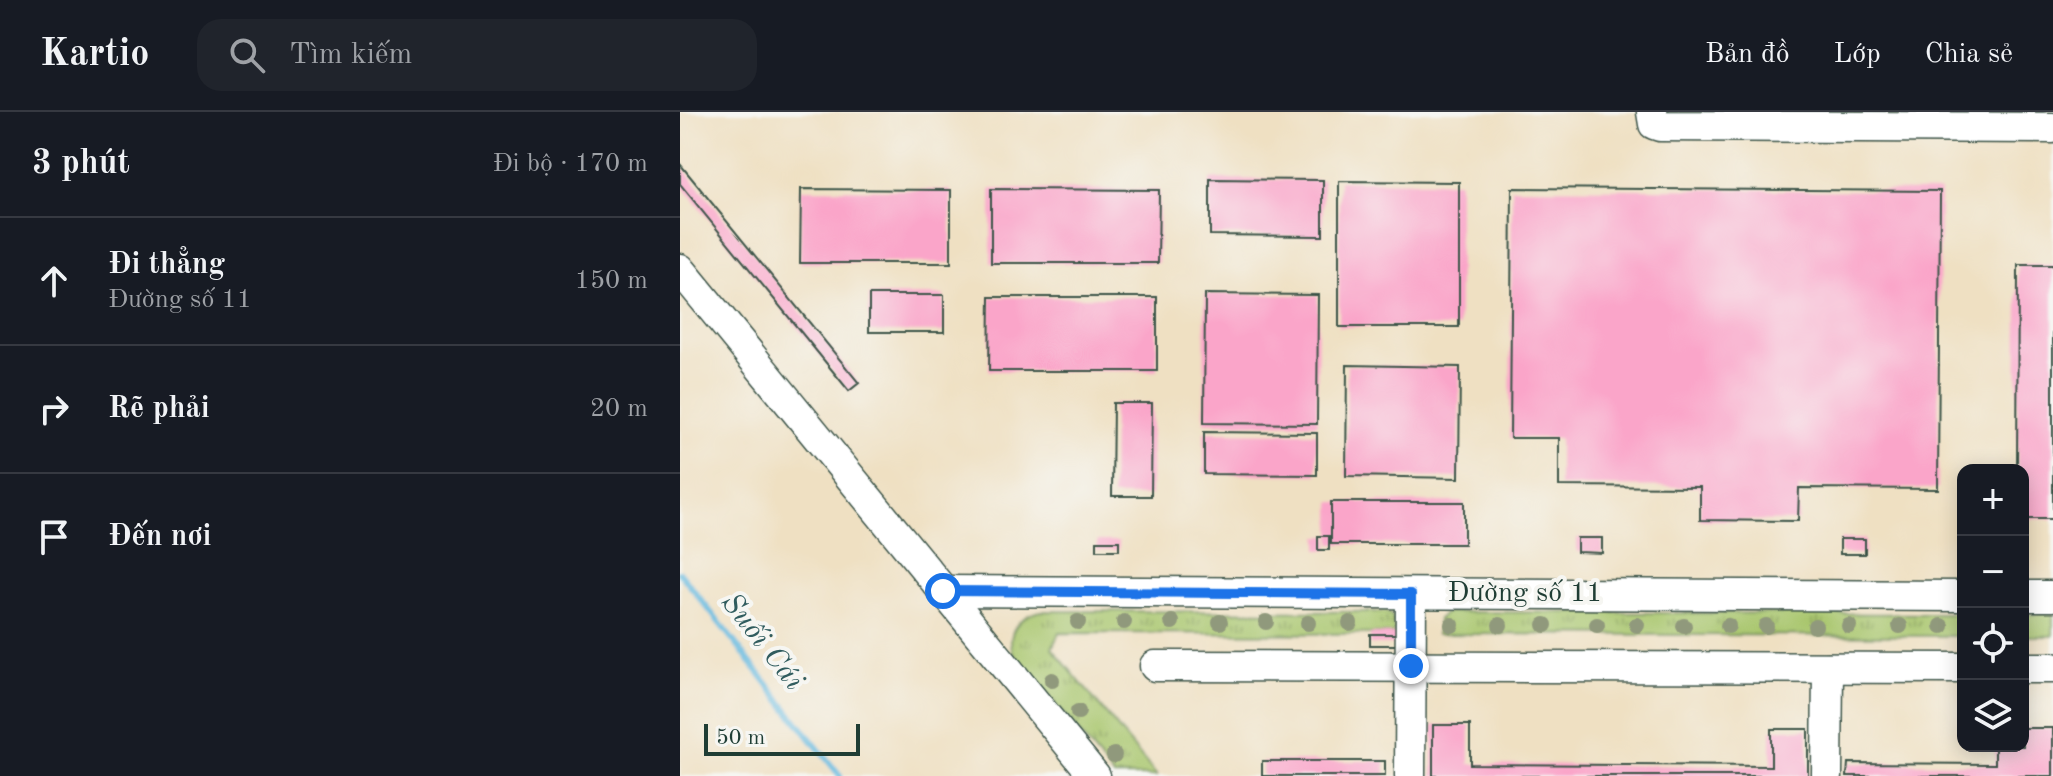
<!DOCTYPE html>
<html lang="vi">
<meta charset="utf-8">
<style>
:root{--surface:#171b24;--page:#20242c;--text:#f1f3f6;--muted:#9ea1a6;--line:#363941}
body{margin:0;font-family:"Old Standard TT",serif;background:var(--page);color:var(--text)}
.controls{position:absolute;right:24px;bottom:24px;display:grid;overflow:hidden;border-radius:16px;box-shadow:0 4px 20px #0003}
.controls button{width:72px;height:72px;display:grid;place-items:center;padding:0;border:0;border-bottom:2px solid var(--line);background:var(--surface);color:var(--text);font:40px sans-serif}
.scale{position:absolute;left:24px;bottom:20px;width:156px;box-sizing:border-box;padding-left:8px;border:4px solid #1f3d34;border-top:0;font-size:22px;line-height:28px;white-space:nowrap;color:#1f3d34;-webkit-text-stroke:6px #f6f6f2;paint-order:stroke}
.stop{position:absolute;width:24px;height:24px;margin:-18px;border:6px solid #1a73e8;border-radius:50%;background:#fff}
.stop.end{background:#1a73e8;border-color:#fff;box-shadow:0 2px 8px #0008}
.list{margin:0;padding:0;list-style:none}
h2{display:flex;justify-content:space-between;align-items:center;height:104px;margin:0;padding:0 32px;font-size:34px}
h2 small{font-size:26px;font-weight:400;color:var(--muted)}
.list li{display:grid;grid-template-columns:52px 1fr auto;gap:24px;align-items:center;box-sizing:border-box;height:128px;padding:0 32px;border-top:2px solid var(--line)}
.list b{display:block;font-size:30px;white-space:nowrap}
.list p{margin:0;font-size:26px;white-space:nowrap;color:var(--muted)}
.list em{font-size:26px;font-style:normal;color:var(--muted)}
.icon{flex:none;width:44px;height:44px;fill:none;stroke:currentColor;stroke-width:2;stroke-linecap:round;stroke-linejoin:round}
.map{position:relative;flex:none;width:1373px;height:664px;overflow:hidden}
header{display:flex;align-items:center;gap:48px;box-sizing:border-box;height:112px;padding:0 40px;background:var(--surface);border-bottom:2px solid var(--line)}
header strong{font-size:38px}
nav{display:flex;gap:44px;margin-inline-start:auto;font-size:28px}
.search{width:560px;height:72px;background:var(--page);display:flex;align-items:center;gap:20px;box-sizing:border-box;padding:0 28px;border-radius:24px;color:var(--muted);font-size:30px}
main{display:flex}
aside{flex:1;background:var(--surface)}
.map>svg:first-child{display:block}
.grass{fill:url(#grass-tufts);stroke:#648250;stroke-width:2}
.lines{fill:none;stroke-linecap:round;stroke-linejoin:round}
.stream{stroke:#61b7dd;stroke-width:6}
.building{fill:#faa5c9}
.minor-casing{stroke:#3e5549;stroke-width:33}
.minor{stroke:#fff;stroke-width:30}
.tree{fill:#90997c}
.route{stroke:#1a73e8;stroke-width:10}
.labels{text-anchor:middle;dominant-baseline:central;stroke-width:8;stroke-linejoin:round;paint-order:stroke}
.street-label{font-size:28px;fill:#1f3d34;stroke:#f6f6f2}
.water-label{font-size:30px;font-style:italic;fill:#305c5e;stroke:#f6f6f2}
</style>
<header>
<strong>Kartio</strong>
<div class="search"><svg class="icon" aria-label="search" viewBox="0 0 24 24"><circle cx="10" cy="10" r="6"/><path d="M15 15l6 6"/></svg>Tìm kiếm</div>
<nav><a>Bản đồ</a><a>Lớp</a><a>Chia sẻ</a></nav>
</header>
<main>
<aside>
<h2>3 phút<small>Đi bộ · 170 m</small></h2>
<ul class="list">
<li><svg class="icon" aria-label="ahead" viewBox="0 0 24 24"><path d="M12 20V5M6 11l6-6 6 6"/></svg><div><b>Đi thẳng</b><p>Đường số 11</p></div><em>150 m</em></li>
<li><svg class="icon" aria-label="right" viewBox="0 0 24 24"><path d="M7 20v-9h11M14 6l5 5-5 5"/></svg><div><b>Rẽ phải</b></div><em>20 m</em></li>
<li><svg class="icon" aria-label="arrive" viewBox="0 0 24 24"><path d="M6 21V4h12l-3 4 3 4H6"/></svg><div><b>Đến nơi</b></div></li>
</ul>
</aside>
<div class="map">
<svg width="1373" height="664" viewBox="0 0 1373 664">
<defs>
<pattern id="grass-tufts" width="24" height="20" patternUnits="userSpaceOnUse" patternTransform="scale(2)"><rect width="24" height="20" fill="#a9c66d"/><path d="M3 7l-1-3M5 7V3M7 7l1-3M15 17l-1-3M17 17v-4M19 17l1-3" fill="none" stroke="#89a25a"/></pattern>
</defs>
<rect width="100%" height="100%" fill="#f6f6f2"/>
<filter id="ink" filterUnits="userSpaceOnUse"><feTurbulence type="fractalNoise" baseFrequency=".0125" numOctaves="2"/><feDisplacementMap in="SourceGraphic" scale="16" xChannelSelector="R" yChannelSelector="G"/><feConvolveMatrix kernelMatrix="1 2 1 2 8 2 1 2 1" color-interpolation-filters="sRGB"/></filter>
<filter id="wash" filterUnits="userSpaceOnUse"><feTurbulence type="fractalNoise" baseFrequency=".006" numOctaves="4" result="noise"/><feDisplacementMap in="SourceGraphic" scale="32" xChannelSelector="R" yChannelSelector="G"/><feGaussianBlur stdDeviation="1.8" result="paint"/><feColorMatrix in="noise" values="0 0 0 0 0 0 0 0 0 0 0 0 0 0 0 0 0 1.4 0 .05"/><feComposite in="paint" operator="in"/></filter>
<g filter="url(#wash)">
<rect width="100%" height="100%" fill="#efe0c2"/>
<g class="grass">
<path d="M361,499L705,500C716,503 714,513 714,522L379,521L372,536L477,664H434L333,541C326,520 339,503 361,499Z"/>
<polygon points="767,500 1283,502 1283,524 757,522 758,507"/>
<rect x="1343" y="502" width="30" height="22"/>
</g>
<g class="lines">
<polyline class="stream" points="0,461 160,664"/>
</g>
<g id="blocks">
<g class="building">
<polygon points="0,52 179,271 169,279 0,72"/>
<polygon points="530,67 643,68 643,124 530,123"/>
<polygon points="659,69 779,70 779,215 659,215"/>
<polygon points="832,76 1260,79 1258,377 1119,376 1118,409 1020,408 1020,375 879,374 879,326 830,326"/>
<polygon points="121,77 271,78 271,151 120,151"/>
<polygon points="311,77 479,78 478,151 311,151"/>
<polygon points="1338,153 1373,153 1373,407 1343,407 1343,358 1337,358"/>
<polygon points="525,182 638,183 637,312 524,311"/>
<rect x="189" y="183" width="75" height="37"/>
<polygon points="310,185 477,185 477,259 309,259"/>
<polygon points="667,253 780,255 779,366 666,364"/>
<polygon points="433,291 472,291 471,384 432,384"/>
<polygon points="524,320 637,321 637,363 524,362"/>
<rect x="651" y="390" width="133" height="42"/>
<rect x="638" y="424" width="11" height="14"/>
<polygon points="897,426 922,426 922,441 897,440"/>
<rect x="1160" y="427" width="25" height="15"/>
<rect x="417" y="429" width="22" height="9"/>
<rect x="690" y="522" width="26" height="11"/>
<polygon points="753,613 790,613 790,652 1091,654 1091,617 1128,617 1128,664 753,664"/>
<polygon points="1343,616 1373,616 1373,664 1167,664 1168,651 1315,652 1315,634 1343,634"/>
<rect x="582" y="649" width="123" height="15"/>
</g>
</g>
</g>
<g filter="url(#ink)">
<use href="#blocks" fill-opacity="0" stroke="#3e5549" stroke-width="2"/>
<g class="lines">
<defs>
<g id="minor">
<polyline points="972,0 974,12 980,14 1373,16"/>
<polyline points="0,157 415,664"/>
<polyline points="263,479 1283,484"/>
<polyline points="1343,484 1373,484"/>
<polyline points="475,554 1283,556"/>
<polyline points="1343,556 1373,556"/>
<polyline points="730,664 731,482"/>
<polyline points="1147,664 1148,556"/>
</g>
</defs>
<use href="#minor" class="minor-casing"/>
<use href="#minor" class="minor"/>
</g>
<g class="tree">
<circle cx="398" cy="510" r="8"/>
<circle cx="444" cy="510" r="8"/>
<circle cx="492" cy="510" r="8"/>
<circle cx="540" cy="510" r="8"/>
<circle cx="586" cy="510" r="8"/>
<circle cx="628" cy="511" r="8"/>
<circle cx="670" cy="511" r="8"/>
<circle cx="772" cy="513" r="8"/>
<circle cx="820" cy="513" r="8"/>
<circle cx="865" cy="513" r="8"/>
<circle cx="917" cy="513" r="8"/>
<circle cx="957" cy="513" r="8"/>
<circle cx="1004" cy="514" r="8"/>
<circle cx="1048" cy="514" r="8"/>
<circle cx="1086" cy="514" r="8"/>
<circle cx="1135" cy="514" r="8"/>
<circle cx="1169" cy="514" r="8"/>
<circle cx="1220" cy="514" r="8"/>
<circle cx="1262" cy="514" r="8"/>
<circle cx="372" cy="568" r="8"/>
<circle cx="398" cy="600" r="8"/>
<circle cx="434" cy="643" r="8"/>
</g>
</g>
<g class="lines" filter="url(#ink)">
<polyline class="route" points="263,479 731,482 731,554"/>
</g>
<g class="labels">
<g class="street-label">
<text x="845" y="482">Đường số 11</text>
</g>
<g class="water-label">
<text transform="translate(82 530) rotate(52)">Suối Cái</text>
</g>
</g>
</svg>
<div class="controls">
<button>+</button>
<button>−</button>
<button><svg class="icon" aria-label="locate" viewBox="0 0 24 24"><circle cx="12" cy="12" r="6"/><path d="M12 2v4M12 18v4M2 12h4M18 12h4"/></svg></button>
<button><svg class="icon" aria-label="layers" viewBox="0 0 24 24"><path d="M12 4l9 5-9 5-9-5zM3 14l9 5 9-5"/></svg></button>
</div>
<div class="scale">50 m</div>
<div class="stop" style="left:263px;top:479px"></div>
<div class="stop end" style="left:731px;top:554px"></div>
</div>
</main>
